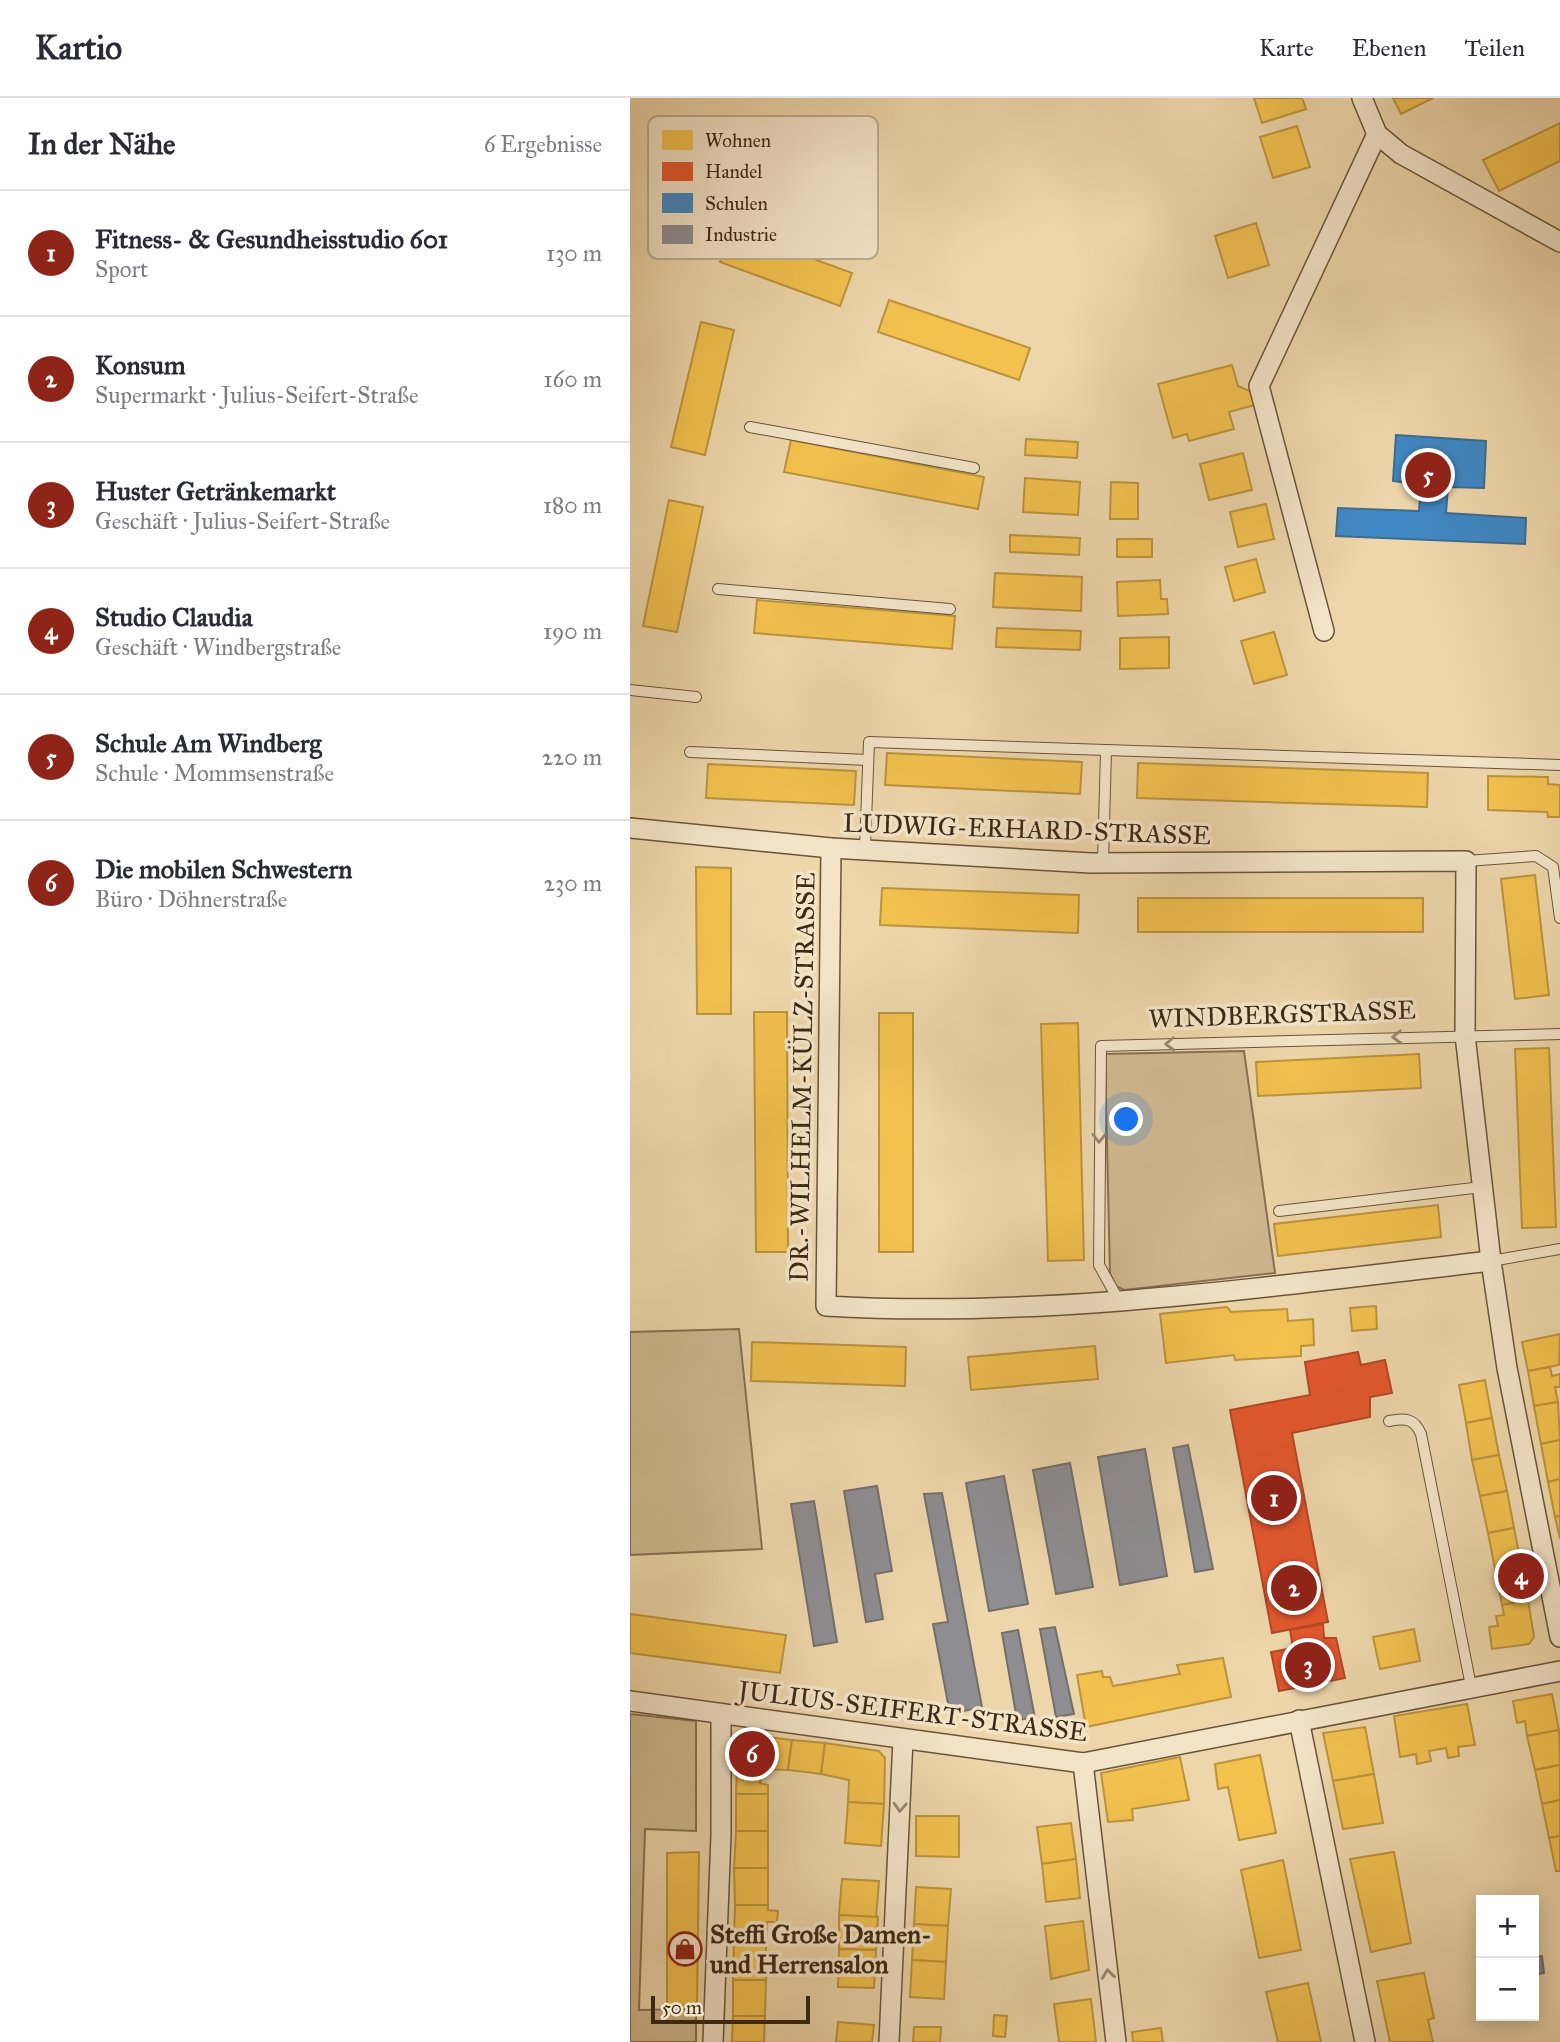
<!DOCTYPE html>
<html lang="de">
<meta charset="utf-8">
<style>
:root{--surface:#fff;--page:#f2f2f3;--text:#2b2b33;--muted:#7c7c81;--line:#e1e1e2;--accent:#8f2418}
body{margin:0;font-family:"IM FELL Great Primer",serif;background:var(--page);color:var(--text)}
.controls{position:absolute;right:21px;bottom:21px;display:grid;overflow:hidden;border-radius:0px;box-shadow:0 4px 18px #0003}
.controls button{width:63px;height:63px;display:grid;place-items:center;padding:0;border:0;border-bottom:2px solid var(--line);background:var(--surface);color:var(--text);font:35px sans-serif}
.scale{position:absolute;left:21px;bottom:18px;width:159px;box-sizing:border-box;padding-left:7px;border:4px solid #3d2914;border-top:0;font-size:19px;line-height:24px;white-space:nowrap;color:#3d2914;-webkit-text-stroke:5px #f3e4c8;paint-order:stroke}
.you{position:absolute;left:497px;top:1022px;width:24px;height:24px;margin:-18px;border:5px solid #fff;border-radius:50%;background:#1a73e8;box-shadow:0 0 0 10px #1a73e833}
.badge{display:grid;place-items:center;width:46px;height:46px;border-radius:50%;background:var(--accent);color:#fff;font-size:23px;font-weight:700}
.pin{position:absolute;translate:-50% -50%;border:4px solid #fff;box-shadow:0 2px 7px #0006}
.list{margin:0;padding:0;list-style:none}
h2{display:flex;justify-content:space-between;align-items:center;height:91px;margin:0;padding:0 28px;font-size:30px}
h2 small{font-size:23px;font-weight:400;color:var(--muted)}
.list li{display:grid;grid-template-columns:46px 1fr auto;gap:21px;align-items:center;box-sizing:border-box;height:126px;padding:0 28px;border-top:2px solid var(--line)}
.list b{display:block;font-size:26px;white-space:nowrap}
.list p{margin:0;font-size:23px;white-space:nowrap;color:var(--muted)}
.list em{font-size:23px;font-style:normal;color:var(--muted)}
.map{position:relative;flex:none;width:930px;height:1944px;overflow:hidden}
header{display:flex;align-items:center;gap:42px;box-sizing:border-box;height:98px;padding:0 35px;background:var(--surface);border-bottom:2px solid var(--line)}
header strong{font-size:33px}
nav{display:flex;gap:38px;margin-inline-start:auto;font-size:24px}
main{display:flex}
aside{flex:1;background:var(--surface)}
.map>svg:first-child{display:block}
.green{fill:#cfb990;stroke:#867152;stroke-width:2}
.homes{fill:#f2c14e;stroke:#bc933d;stroke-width:2}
.shops{fill:#e4572e;stroke:#b24926;stroke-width:2}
.schools{fill:#3f88c5;stroke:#3e6c90;stroke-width:2}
.industry{fill:#8d8d92;stroke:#756f6c;stroke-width:2}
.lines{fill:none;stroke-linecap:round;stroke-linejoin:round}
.service-casing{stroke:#69543a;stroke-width:12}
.minor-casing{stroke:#69543a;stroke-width:22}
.service{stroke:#f3e4c8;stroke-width:10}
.minor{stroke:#f3e4c8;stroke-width:19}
.oneway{stroke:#98866e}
.labels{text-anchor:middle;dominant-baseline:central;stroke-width:7;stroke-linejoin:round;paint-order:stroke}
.street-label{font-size:26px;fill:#3d2914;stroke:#f3e4c8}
.poi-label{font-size:26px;font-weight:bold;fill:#3d2914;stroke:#f3e4c8;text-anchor:start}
.key{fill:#f3e4c8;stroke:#bcac92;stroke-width:2}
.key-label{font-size:19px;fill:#3d2914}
</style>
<header>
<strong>Kartio</strong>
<nav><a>Karte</a><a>Ebenen</a><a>Teilen</a></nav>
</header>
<main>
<aside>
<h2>In der Nähe<small>6 Ergebnisse</small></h2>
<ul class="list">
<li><span class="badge">1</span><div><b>Fitness- &amp; Gesundheisstudio 601</b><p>Sport</p></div><em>130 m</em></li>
<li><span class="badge">2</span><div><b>Konsum</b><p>Supermarkt · Julius-Seifert-Straße</p></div><em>160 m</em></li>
<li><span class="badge">3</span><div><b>Huster Getränkemarkt</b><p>Geschäft · Julius-Seifert-Straße</p></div><em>180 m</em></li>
<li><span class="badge">4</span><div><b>Studio Claudia</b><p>Geschäft · Windbergstraße</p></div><em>190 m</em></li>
<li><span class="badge">5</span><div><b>Schule Am Windberg</b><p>Schule · Mommsenstraße</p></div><em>220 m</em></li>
<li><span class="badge">6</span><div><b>Die mobilen Schwestern</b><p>Büro · Döhnerstraße</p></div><em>230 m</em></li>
</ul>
</aside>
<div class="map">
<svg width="930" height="1944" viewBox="0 0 930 1944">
<rect width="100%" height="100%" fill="#edd6aa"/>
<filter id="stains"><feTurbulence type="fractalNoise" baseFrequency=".00286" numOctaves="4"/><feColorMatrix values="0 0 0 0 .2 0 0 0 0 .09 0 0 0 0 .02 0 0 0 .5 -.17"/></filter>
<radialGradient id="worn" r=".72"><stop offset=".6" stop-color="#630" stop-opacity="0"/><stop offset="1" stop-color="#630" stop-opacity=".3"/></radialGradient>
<g class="green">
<polygon points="614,953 645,1175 494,1192 486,1188 480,1176 475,956"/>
<polygon points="109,1231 132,1451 0,1457 0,1234"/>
<polygon points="0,1616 66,1623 66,1733 15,1731 9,1912 66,1911 66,1944 0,1944"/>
</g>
<g class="homes">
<polygon points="624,0 672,0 676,11 632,25"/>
<polygon points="763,0 803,0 771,16"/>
<polygon points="930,25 930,63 869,93 853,62"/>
<polygon points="667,28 680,69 643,80 630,39"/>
<polygon points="626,125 639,167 598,180 585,138"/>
<polygon points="102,131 222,175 210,208 90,164"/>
<polygon points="259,202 400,250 389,282 248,234"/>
<polygon points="71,224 104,232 75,357 41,349"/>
<polygon points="602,267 608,288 622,294 625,307 599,314 604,331 559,343 557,336 543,340 528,286"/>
<polygon points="396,341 448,344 447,360 395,357"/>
<polygon points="161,342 354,379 348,411 154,374"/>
<polygon points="613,355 622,392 579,402 570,366"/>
<polygon points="395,380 450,384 448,417 393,414"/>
<polygon points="481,384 508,385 508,421 480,421"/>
<polygon points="39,402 73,409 47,534 13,528"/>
<polygon points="636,406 644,441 608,449 600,414"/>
<polygon points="380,437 450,440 449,457 380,454"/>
<rect x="487" y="441" width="35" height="18"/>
<polygon points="626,461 635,494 604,503 595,469"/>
<polygon points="365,475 452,479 451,513 363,509"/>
<polygon points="530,482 531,501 537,501 538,516 488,518 487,484"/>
<polygon points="127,502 325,518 322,551 124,535"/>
<polygon points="367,530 451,533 450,552 366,549"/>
<polygon points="644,534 657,577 624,586 611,543"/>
<polygon points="539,539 539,570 490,571 490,540"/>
<polygon points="257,655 452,664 450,696 255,687"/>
<polygon points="508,665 798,675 797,709 507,700"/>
<polygon points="78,666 226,673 224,707 76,700"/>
<polygon points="858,678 918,679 918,686 930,687 930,719 918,719 917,714 858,712"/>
<polygon points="66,769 101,770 101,916 67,916"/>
<polygon points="905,777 919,897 885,901 871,781"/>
<polygon points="252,790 449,797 448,835 250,827"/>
<rect x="508" y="800" width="285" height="34"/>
<polygon points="124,914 157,914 158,1154 126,1154"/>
<rect x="249" y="915" width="34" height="239"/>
<polygon points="448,925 454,1162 418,1163 411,926"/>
<polygon points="919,950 926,1129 892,1130 885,951"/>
<polygon points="789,956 791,990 628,998 626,964"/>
<polygon points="808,1107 811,1139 648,1158 644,1126"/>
<polygon points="746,1208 747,1231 722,1233 720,1210"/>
<polygon points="597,1209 601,1214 657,1211 658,1223 683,1221 684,1247 671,1248 671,1258 605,1262 604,1257 536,1265 530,1216"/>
<polygon points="930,1236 929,1267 898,1273 892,1244"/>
<polygon points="122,1244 276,1249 275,1288 121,1283"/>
<polygon points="465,1248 468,1281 341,1292 338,1259"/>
<polygon points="920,1269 922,1278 930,1276 930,1289 925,1289 928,1304 904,1308 898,1273"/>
<polygon points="855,1282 862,1320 836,1325 829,1287"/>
<polygon points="928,1304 930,1342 911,1346 904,1308"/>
<polygon points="862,1320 869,1357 842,1362 836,1325"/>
<polygon points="930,1342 930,1381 918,1384 911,1346"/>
<polygon points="869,1357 877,1393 850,1398 842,1362"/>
<polygon points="930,1381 930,1418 925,1419 918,1384"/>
<polygon points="877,1393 884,1430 858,1435 850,1398"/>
<polygon points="930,1418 930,1441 925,1419"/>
<polygon points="884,1430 891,1466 865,1471 858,1435"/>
<polygon points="891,1466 898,1502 872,1507 865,1471"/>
<polygon points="898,1502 904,1539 899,1546 862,1551 859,1529 868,1528 866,1518 874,1517 872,1507"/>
<polygon points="0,1516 156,1537 150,1575 0,1555"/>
<polygon points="784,1531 790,1563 750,1571 743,1539"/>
<polygon points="593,1560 601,1599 456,1629 447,1577 472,1573 473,1579 480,1579 483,1588 550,1576 547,1567"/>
<polygon points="922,1596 929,1632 897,1638 895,1623 887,1625 883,1603"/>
<polygon points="837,1606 845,1647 828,1649 829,1658 818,1660 816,1650 799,1653 801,1663 787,1666 786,1656 770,1659 764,1618"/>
<polygon points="735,1629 744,1676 703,1683 693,1635"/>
<polygon points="929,1632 930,1667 905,1672 897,1638"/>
<polygon points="115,1636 162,1642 158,1672 132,1671 130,1685 138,1687 138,1696 106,1696 108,1642"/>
<polygon points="162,1642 195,1645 191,1676 158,1672"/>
<polygon points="195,1645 249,1653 255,1660 254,1706 218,1704 219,1682 191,1676"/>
<polygon points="630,1657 646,1735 609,1742 598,1689 588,1691 585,1666"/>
<polygon points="550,1659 559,1702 502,1711 503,1722 478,1724 471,1675"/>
<polygon points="930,1667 930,1702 912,1706 905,1672"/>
<polygon points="744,1676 753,1725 713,1731 703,1683"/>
<rect x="106" y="1696" width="32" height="37"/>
<polygon points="930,1702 930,1738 919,1740 912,1706"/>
<polygon points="218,1704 254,1706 251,1748 215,1745"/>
<polygon points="286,1718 329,1718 329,1759 286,1758"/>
<polygon points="441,1725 446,1761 412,1766 407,1729"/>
<polygon points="106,1733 138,1733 138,1770 104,1770"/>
<polygon points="930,1738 930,1773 926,1773 919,1740"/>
<polygon points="69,1754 67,1907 37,1908 37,1755"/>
<polygon points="764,1754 781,1845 741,1854 720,1761"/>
<polygon points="446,1761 450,1800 416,1804 412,1766"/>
<polygon points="653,1762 671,1852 629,1860 611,1772"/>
<polygon points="104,1770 138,1770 138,1807 105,1807"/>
<polygon points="212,1781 249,1783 246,1820 209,1817"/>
<polygon points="286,1789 321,1791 318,1828 284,1826"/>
<polygon points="105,1807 138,1807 138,1812 148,1813 147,1824 137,1824 136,1842 104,1841"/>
<polygon points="209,1817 248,1819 246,1852 209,1851"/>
<polygon points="453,1823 459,1872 421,1881 415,1828"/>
<polygon points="284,1826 318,1828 316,1864 282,1862"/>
<polygon points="104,1841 136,1842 136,1882 103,1882"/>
<polygon points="209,1851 246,1852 244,1890 208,1889"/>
<polygon points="282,1862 316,1864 314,1901 280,1899"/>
<polygon points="794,1875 804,1920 798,1922 803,1944 760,1944 747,1883"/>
<polygon points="103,1882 136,1882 135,1918 103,1918"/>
<polygon points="678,1885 691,1944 648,1944 636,1894"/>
<polygon points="461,1901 466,1944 429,1944 424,1906"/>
<polygon points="364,1917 377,1918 375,1939 363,1938"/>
<polygon points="103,1918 135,1918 134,1944 102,1944"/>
<polygon points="208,1924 244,1927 242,1944 206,1944"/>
<polygon points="284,1929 311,1929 310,1944 283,1944"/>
<polygon points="531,1930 533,1944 503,1944 502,1934"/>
</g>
<g class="shops">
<polygon points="728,1254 731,1267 755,1262 762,1295 740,1299 740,1319 662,1335 698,1524 642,1535 600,1312 680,1297 675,1264"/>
<polygon points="693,1526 694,1540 706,1540 715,1580 649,1593 641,1554 663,1550 660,1532"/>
</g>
<polygon class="schools" points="766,337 856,343 854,390 818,389 816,415 896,420 895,446 706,438 708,410 789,413 791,387 763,383"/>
<g class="industry">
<polygon points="558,1347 583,1471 565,1474 543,1350"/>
<polygon points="515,1351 537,1478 490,1487 468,1359"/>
<polygon points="440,1365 463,1489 426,1496 403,1372"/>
<polygon points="374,1378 398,1506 359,1513 336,1385"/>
<polygon points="247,1388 262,1473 245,1476 253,1521 236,1524 214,1393"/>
<polygon points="312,1395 352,1609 320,1616 303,1526 318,1524 294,1396"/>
<polygon points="184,1403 207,1544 184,1548 161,1406"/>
<polygon points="425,1529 444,1616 426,1619 410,1531"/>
<polygon points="388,1532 405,1620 387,1622 372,1535"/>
<polygon points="912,1858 914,1875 904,1877 904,1859"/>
</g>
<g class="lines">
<defs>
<g id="service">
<polyline points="120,329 344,370"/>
<polyline points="88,491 320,511"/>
<polyline points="0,592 66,599"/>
<polyline points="60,654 238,662"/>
<polyline points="235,750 239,644 476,652"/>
<polyline points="836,763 906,758 923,769 930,820"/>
<polyline points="473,765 476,652 930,667"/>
<polyline points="649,1113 852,1089"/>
<polyline points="861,1163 930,1151"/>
<polyline points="489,1203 469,1167 471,948 930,936"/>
<path d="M759,1323C775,1320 784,1320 791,1336L841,1588"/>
</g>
<g id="minor">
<polyline points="732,0 747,36 771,56 930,144"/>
<polyline points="694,533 629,288 747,36"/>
<polyline points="0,730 201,750 461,765 836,763 835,937 861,1163 877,1270 930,1539"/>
<path d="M201,750L196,1208C418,1221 640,1188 861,1163"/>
<polyline points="0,1603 453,1665 930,1573"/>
<polyline points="669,1622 735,1944"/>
<polyline points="453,1665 486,1944"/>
<polyline points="83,1944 91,1737 91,1616"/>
<polyline points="259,1944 273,1641"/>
</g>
</defs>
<use href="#service" class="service-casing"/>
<use href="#minor" class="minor-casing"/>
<use href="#service" class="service"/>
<use href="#minor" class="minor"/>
</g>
<defs><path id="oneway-chevron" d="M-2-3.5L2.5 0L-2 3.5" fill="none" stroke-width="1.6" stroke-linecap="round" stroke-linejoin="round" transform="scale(1.75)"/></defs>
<g class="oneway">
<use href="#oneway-chevron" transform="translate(767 939) rotate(178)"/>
<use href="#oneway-chevron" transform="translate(540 946) rotate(178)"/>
<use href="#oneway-chevron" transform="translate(469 1040) rotate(91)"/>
<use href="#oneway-chevron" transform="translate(270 1709) rotate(93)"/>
<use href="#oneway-chevron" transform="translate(478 1876) rotate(-97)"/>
</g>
<defs>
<symbol id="shop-ring" viewBox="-11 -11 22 22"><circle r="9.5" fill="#f3e4c8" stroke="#8f2418" stroke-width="1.5"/><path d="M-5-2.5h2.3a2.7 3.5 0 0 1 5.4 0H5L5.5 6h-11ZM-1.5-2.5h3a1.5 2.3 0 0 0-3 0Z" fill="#8f2418"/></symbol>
</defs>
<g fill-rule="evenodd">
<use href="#shop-ring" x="36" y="1832" width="38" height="38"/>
</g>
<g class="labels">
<g class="street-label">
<text transform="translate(397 731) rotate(2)">LUDWIG-ERHARD-STRASSE</text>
<text transform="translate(652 916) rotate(-2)">WINDBERGSTRASSE</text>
<text transform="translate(172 979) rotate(-89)">DR.-WILHELM-KÜLZ-STRASSE</text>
<text transform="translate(283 1613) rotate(7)">JULIUS-SEIFERT-STRASSE</text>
</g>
<g class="poi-label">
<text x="80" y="1836">Steffi Große Damen-<tspan x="80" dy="30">und Herrensalon</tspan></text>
</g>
</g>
<rect x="18" y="18" width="230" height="143" rx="10" class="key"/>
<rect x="32" y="32" width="31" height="20" fill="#f2c14e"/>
<rect x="32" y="64" width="31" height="19" fill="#e4572e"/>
<rect x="32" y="95" width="31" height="20" fill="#3f88c5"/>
<rect x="32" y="127" width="31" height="19" fill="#8d8d92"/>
<g class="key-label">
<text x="75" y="49">Wohnen</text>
<text x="75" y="80">Handel</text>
<text x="75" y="112">Schulen</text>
<text x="75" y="143">Industrie</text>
</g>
<rect width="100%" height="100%" filter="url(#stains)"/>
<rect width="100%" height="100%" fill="url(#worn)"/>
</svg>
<div class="controls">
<button>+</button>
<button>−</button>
</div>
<div class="scale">50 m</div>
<div class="you"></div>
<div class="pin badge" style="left:644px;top:1400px">1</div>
<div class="pin badge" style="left:664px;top:1490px">2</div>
<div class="pin badge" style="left:678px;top:1567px">3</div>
<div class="pin badge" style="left:891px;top:1478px">4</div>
<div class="pin badge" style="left:798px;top:377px">5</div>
<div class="pin badge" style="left:122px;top:1656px">6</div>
</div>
</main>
